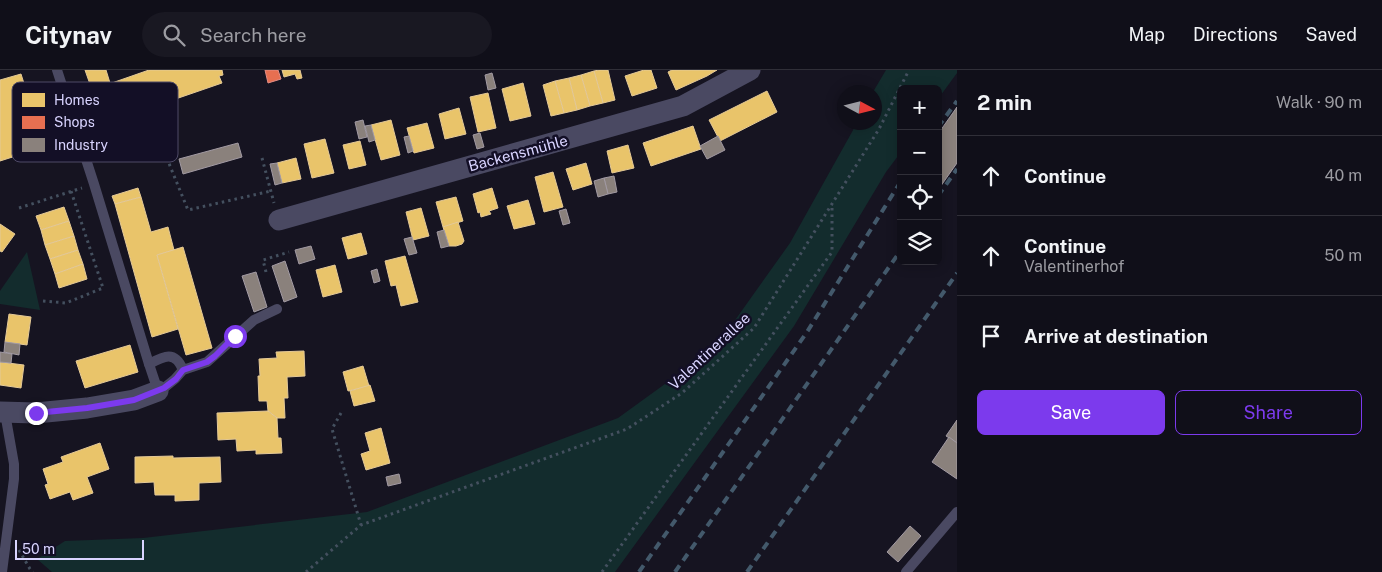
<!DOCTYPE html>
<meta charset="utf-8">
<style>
:root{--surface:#100f19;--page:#191822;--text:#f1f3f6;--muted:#9c9ca2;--line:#302f38;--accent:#7c3aed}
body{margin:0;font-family:"Public Sans",sans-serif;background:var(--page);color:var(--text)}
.controls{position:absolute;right:15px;top:15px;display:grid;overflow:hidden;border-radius:8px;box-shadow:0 2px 12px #0003}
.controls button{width:45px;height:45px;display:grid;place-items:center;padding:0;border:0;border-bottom:1px solid var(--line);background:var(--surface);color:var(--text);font:25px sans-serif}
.compass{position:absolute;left:837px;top:15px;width:45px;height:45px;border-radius:50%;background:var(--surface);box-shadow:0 2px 12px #0003;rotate:97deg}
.scale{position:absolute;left:15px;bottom:12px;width:129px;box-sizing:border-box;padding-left:5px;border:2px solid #d9d4ff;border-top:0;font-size:14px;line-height:18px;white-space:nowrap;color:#d9d4ff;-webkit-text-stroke:4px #130f26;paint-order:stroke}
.stop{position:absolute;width:15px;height:15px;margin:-11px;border:4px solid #7c3aed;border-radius:50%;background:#fff}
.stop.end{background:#7c3aed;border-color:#fff;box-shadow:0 1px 5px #0008}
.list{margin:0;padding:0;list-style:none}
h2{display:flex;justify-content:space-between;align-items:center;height:65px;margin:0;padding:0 20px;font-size:21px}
h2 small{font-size:16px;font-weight:400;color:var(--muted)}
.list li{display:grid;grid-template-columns:32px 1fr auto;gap:15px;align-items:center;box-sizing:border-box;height:80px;padding:0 20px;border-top:1px solid var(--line)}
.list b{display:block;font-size:19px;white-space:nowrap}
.list p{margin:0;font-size:16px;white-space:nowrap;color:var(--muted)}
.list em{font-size:16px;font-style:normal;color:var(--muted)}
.actions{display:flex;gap:10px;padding:15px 20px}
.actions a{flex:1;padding:11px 0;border:1px solid var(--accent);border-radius:8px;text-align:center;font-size:18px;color:var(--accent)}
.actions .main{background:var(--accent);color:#fff}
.icon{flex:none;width:28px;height:28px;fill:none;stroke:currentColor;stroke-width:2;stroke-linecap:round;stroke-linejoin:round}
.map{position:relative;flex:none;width:957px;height:502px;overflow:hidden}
header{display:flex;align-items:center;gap:30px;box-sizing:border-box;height:70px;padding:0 25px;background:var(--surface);border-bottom:1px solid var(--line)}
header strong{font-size:24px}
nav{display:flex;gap:28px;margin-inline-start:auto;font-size:18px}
.search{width:350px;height:45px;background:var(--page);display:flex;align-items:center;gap:12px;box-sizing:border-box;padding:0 18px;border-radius:28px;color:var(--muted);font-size:19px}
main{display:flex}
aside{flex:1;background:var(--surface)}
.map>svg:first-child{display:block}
.green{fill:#132c2d}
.homes{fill:#e9c46a;stroke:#e4c997}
.shops{fill:#e76f51;stroke:#e38d85}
.industry{fill:#8a817c;stroke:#a29aa3}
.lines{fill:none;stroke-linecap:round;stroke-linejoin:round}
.path{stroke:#44505f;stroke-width:3;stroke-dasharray:2.5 4;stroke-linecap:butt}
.service{stroke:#4a4962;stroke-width:10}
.minor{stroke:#4a4962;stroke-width:21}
.rail{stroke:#43596b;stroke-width:4;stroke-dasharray:8 6;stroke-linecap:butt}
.route{stroke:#7c3aed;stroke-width:6}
.labels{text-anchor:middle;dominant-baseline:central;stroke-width:5;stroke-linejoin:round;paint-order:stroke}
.street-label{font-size:15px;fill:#d9d4ff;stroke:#130f26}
.key{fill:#130f26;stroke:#4e4a67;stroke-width:1}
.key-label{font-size:14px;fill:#d9d4ff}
</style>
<header>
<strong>Citynav</strong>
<div class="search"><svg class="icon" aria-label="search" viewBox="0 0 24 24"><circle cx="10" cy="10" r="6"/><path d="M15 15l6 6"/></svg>Search here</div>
<nav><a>Map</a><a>Directions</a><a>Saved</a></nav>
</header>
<main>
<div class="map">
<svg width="957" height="502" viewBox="0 0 957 502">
<rect width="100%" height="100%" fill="#161421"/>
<g class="green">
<polygon points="886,0 957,0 957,3 938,29 938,19 901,19 901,82 886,102 794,256 615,502 52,502 37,489 65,471 143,468 367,442 618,348 716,277 790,173 857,53 874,52 874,22 873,22"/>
<polygon points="27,182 40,240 0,234 0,221"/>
</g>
<g class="homes">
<polygon points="85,0 106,0 110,13 92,20"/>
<polygon points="149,0 222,0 223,5 219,6 222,13 100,55 89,21"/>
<polygon points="282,0 300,0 302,8 297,9 295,4 284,7"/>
<polygon points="599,0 608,0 615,30 603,33 594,1"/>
<polygon points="644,0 651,0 657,18 632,26 625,6"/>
<polygon points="672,0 717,0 707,6 676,20 668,2"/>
<polygon points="594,1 603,33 590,36 581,5"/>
<polygon points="21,4 44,77 0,91 0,10"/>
<polygon points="581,5 590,36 577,40 569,8"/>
<polygon points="569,8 577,40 564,43 555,11"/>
<polygon points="555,11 564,43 551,46 543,15"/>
<polygon points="523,13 531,46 510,51 502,19"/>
<polygon points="767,21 777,42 720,71 709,50"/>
<polygon points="488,23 496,58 478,62 470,27"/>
<polygon points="459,38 466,64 445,69 439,44"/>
<polygon points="391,50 400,85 381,90 371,55"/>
<polygon points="427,53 434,78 414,83 407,58"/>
<polygon points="693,56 701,79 651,96 643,73"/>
<polygon points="325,69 334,103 312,108 304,74"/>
<polygon points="360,71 366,95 349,99 343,75"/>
<polygon points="628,75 634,98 612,103 607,81"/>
<polygon points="296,88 301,109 282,113 277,93"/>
<polygon points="586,93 592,114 573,120 566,99"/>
<polygon points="553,102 563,137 544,142 535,107"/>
<polygon points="138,118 141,127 115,134 112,126"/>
<polygon points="492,118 498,138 489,141 491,144 481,147 480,142 478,143 473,124"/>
<polygon points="141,127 151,162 168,157 174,180 157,185 178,259 152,267 115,134"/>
<polygon points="456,127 463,151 443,157 436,132"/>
<polygon points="528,130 535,154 514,159 507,136"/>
<polygon points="64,137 69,151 41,160 36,146"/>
<polygon points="421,138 429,166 413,170 406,142"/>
<polygon points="69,151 74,166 45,175 41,160"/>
<polygon points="458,152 464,171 462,174 456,176 449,176 443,157"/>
<polygon points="0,154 15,164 2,182 0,181"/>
<polygon points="361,163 367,184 348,189 342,168"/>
<polygon points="74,166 78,180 50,189 45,175"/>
<polygon points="183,177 212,278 186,285 157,185"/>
<polygon points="78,180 83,194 55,204 50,189"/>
<polygon points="405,186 418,232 401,236 396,215 391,216 385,191"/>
<polygon points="83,194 87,209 59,218 55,204"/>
<polygon points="335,195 342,222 323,227 316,200"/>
<polygon points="9,244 31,247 27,275 5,272"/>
<polygon points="130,275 138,302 85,318 76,291"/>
<polygon points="304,281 305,306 287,307 288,328 284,328 285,348 277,348 268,341 267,331 259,331 258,306 260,306 259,289 277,288 276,282"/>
<polygon points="0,292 24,295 21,318 0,315"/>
<polygon points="363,296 369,316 348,321 343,302"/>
<polygon points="370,315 375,331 354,336 350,321"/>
<polygon points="268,341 277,348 278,368 281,368 282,383 256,384 256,380 237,381 236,369 218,370 217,343"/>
<polygon points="381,358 390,393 366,400 361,384 370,381 365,363"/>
<polygon points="100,373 109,399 87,407 93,423 73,430 70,422 50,429 45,415 48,414 43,399 63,392 61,387"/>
<polygon points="173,386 173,388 220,387 221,412 199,413 199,430 175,431 175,425 155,425 154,412 135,413 135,387"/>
</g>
<polygon class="shops" points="265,0 278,0 281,9 268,13"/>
<g class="industry">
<polygon points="492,3 496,18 488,20 485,5"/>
<polygon points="957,37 957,93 938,120 938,64"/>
<polygon points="363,50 367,67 359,69 355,52"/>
<polygon points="371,55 375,70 369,72 365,56"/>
<polygon points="480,63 484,77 477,79 473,65"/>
<polygon points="409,66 413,81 408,83 404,67"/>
<polygon points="718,66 725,80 707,89 700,76"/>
<polygon points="238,73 242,87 183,104 179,89"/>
<polygon points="277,93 282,113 275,115 270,94"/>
<polygon points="614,106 617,122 608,124 604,108"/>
<polygon points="604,108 608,124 598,127 594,111"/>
<polygon points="566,139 570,153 563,155 559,141"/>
<polygon points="444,160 449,176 441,178 437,162"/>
<polygon points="412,167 417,183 409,185 404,169"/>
<polygon points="311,176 315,189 299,194 295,180"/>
<polygon points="285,191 297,227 284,232 272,196"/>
<polygon points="377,199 380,211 374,213 371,201"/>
<polygon points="256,202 267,237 254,242 242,206"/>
<polygon points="5,272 20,274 19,285 4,282"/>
<polygon points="0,282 12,284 11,293 0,292"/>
<polygon points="957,350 957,373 946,366"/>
<polygon points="949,367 957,373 957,409 932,392"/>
<polygon points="399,404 401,413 388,416 386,407"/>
<polygon points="910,456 921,466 898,492 887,482"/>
</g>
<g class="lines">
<g class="path">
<polyline points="159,63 170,96 188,140 271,121"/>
<polyline points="262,88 274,133"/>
<polyline points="19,138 82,118"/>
<polyline points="266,202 263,190 289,182"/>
<polyline points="43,231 66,233 103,218 71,121"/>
<polyline points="341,343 332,359 361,455"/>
<polyline points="19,480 30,499 33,502"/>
<polyline points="306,502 361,455 627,359 682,323 754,258 879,59 909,0"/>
<polyline points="602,502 832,182 832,136"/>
</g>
<g class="service">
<polyline points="57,0 94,114 149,294"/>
<path d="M183,300C175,280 164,286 149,294L158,321L164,318L175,309L183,300L207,292L254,250L277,239"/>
<polyline points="2,502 14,409 14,394 5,343"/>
<polyline points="906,502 957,442"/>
</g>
<g class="minor">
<polyline points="279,150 683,36 750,0"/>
<polyline points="0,342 36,343 87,338 134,330 158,321"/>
</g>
<g class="rail">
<polyline points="938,57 957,31"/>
<polyline points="938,126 957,99"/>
<polyline points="639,502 807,262 901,111"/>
<polyline points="675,502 901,180"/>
<polyline points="747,502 957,203"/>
</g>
</g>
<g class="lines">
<polyline class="route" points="36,343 87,338 134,330 164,318 176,309 183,300 207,292 215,286 235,266"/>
</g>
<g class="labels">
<g class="street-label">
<text transform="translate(518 83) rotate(-15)">Backensmühle</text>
<text transform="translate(709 281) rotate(-43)">Valentinerallee</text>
</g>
</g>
<rect x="12" y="12" width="166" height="80" rx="8" class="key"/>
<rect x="22" y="23" width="23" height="14" fill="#e9c46a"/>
<rect x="22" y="46" width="23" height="13" fill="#e76f51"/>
<rect x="22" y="68" width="23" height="14" fill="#8a817c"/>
<g class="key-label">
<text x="54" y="35">Homes</text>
<text x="54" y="57">Shops</text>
<text x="54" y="80">Industry</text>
</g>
</svg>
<div class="controls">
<button>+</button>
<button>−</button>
<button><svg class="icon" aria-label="locate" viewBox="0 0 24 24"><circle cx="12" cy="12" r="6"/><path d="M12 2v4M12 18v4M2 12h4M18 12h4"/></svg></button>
<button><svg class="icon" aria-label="layers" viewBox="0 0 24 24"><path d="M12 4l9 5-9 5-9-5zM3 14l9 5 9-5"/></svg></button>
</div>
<svg class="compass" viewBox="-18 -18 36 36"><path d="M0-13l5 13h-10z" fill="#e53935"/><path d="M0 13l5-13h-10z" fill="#9c9ca2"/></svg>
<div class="scale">50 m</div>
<div class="stop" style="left:235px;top:266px"></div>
<div class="stop end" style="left:36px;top:343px"></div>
</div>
<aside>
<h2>2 min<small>Walk · 90 m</small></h2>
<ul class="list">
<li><svg class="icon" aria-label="ahead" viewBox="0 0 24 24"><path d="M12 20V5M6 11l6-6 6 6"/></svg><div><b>Continue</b></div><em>40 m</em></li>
<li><svg class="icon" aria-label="ahead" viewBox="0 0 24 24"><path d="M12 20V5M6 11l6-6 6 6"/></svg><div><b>Continue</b><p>Valentinerhof</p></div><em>50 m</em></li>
<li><svg class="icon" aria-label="arrive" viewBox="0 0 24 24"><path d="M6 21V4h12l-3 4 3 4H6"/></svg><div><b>Arrive at destination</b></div></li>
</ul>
<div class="actions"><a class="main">Save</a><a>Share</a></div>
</aside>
</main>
